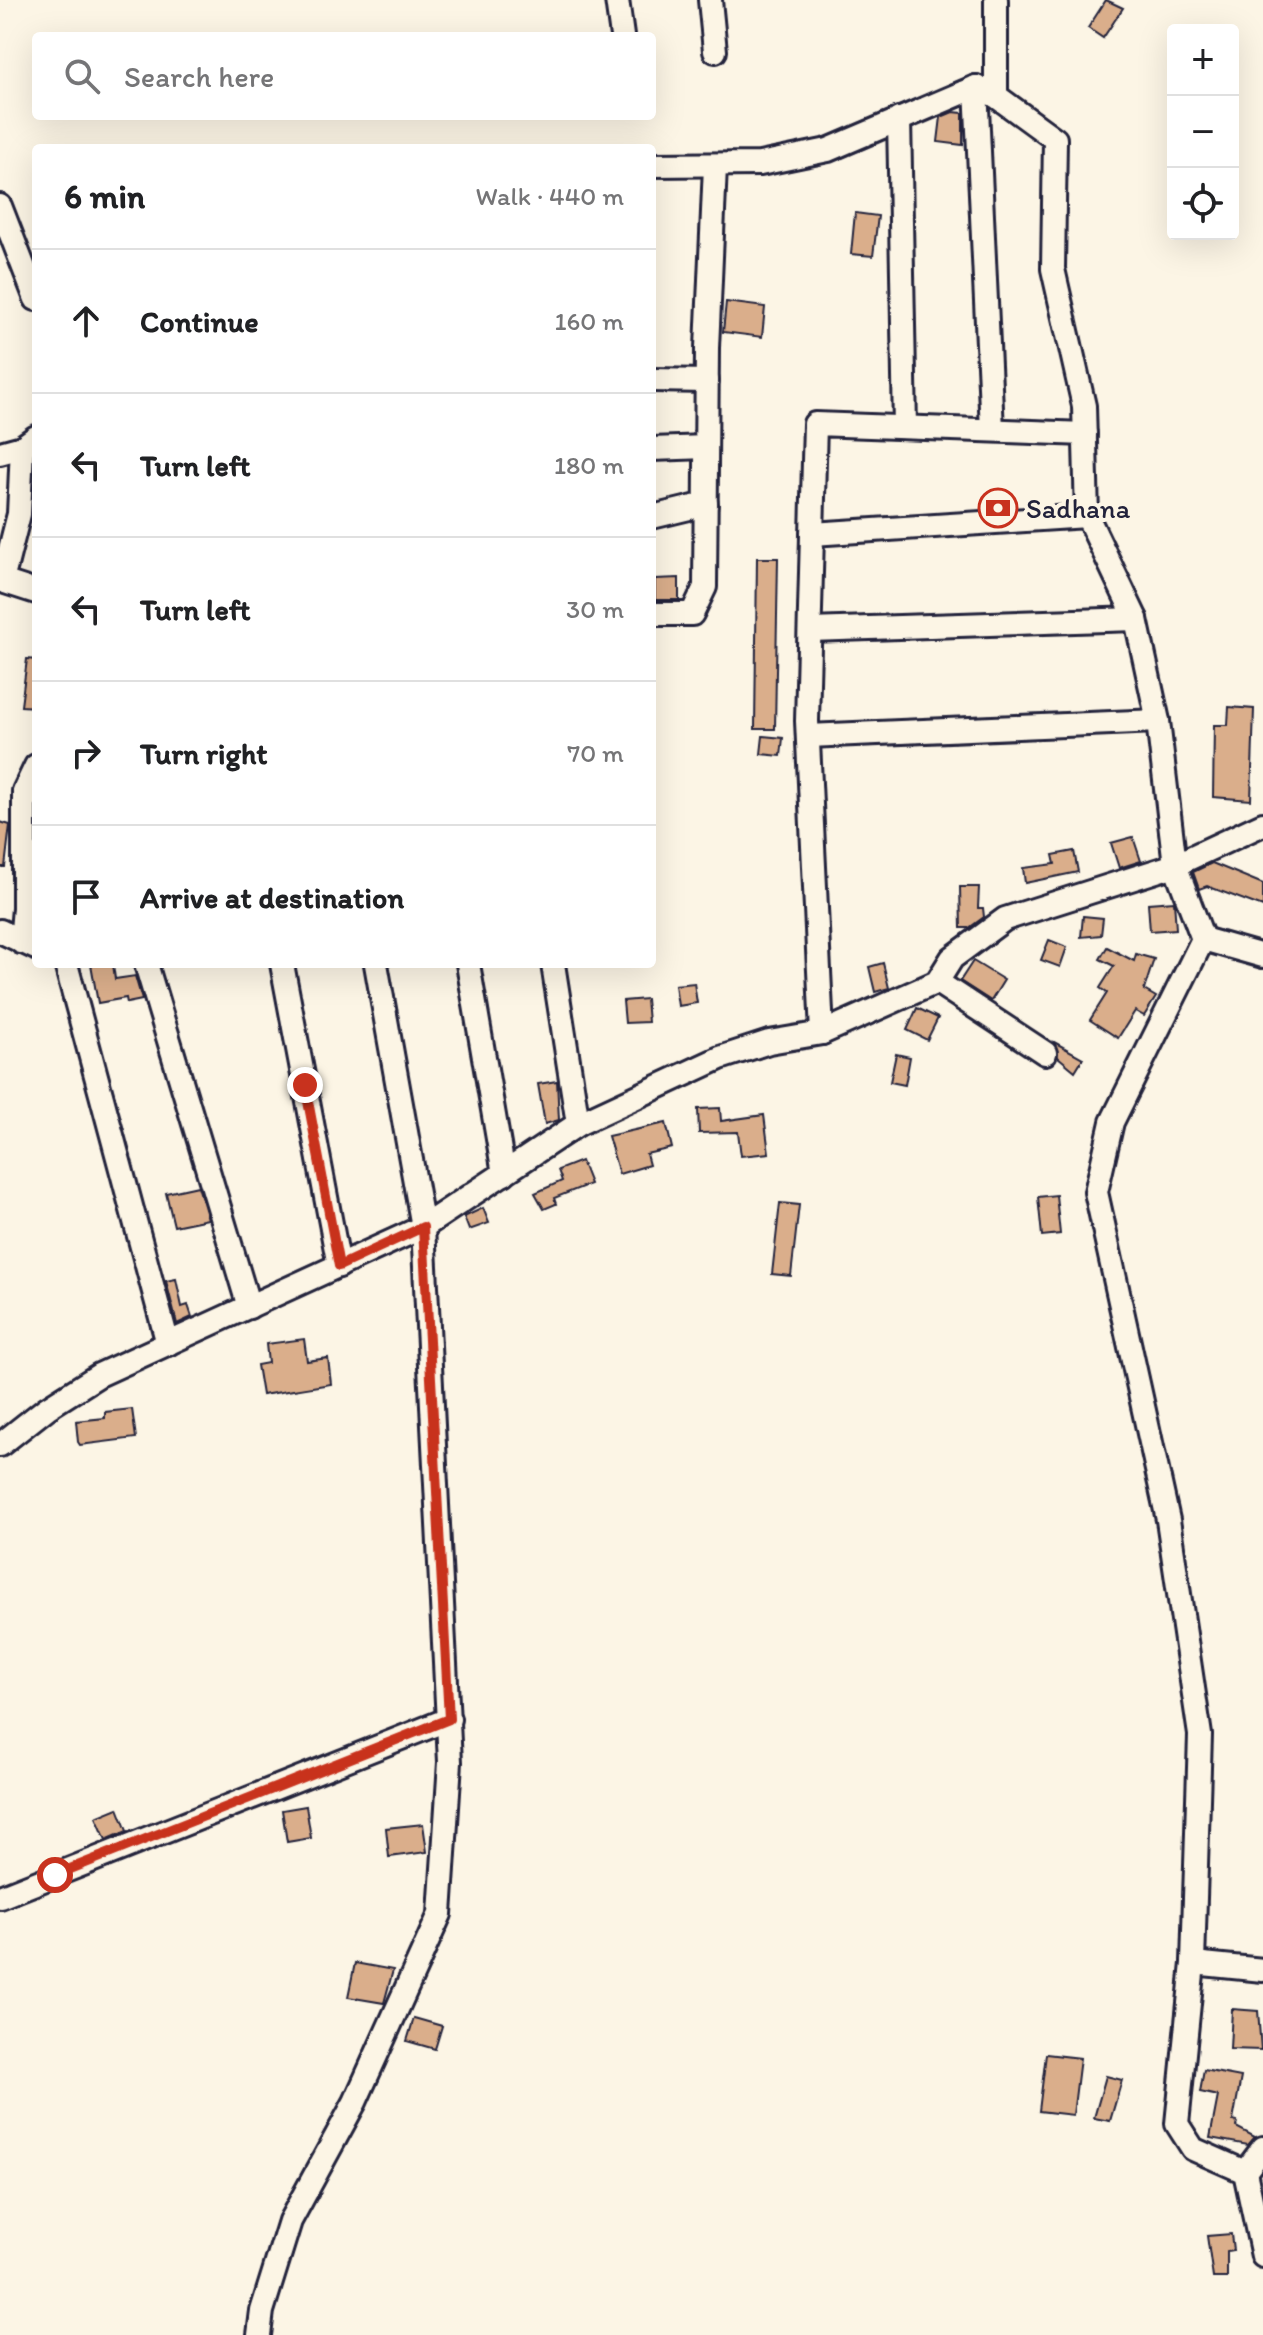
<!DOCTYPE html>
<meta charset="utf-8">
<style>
:root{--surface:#fff;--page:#f2f2f2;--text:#202124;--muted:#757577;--line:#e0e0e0}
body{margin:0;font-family:Itim,sans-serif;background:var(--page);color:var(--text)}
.controls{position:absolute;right:24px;top:24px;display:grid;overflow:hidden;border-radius:8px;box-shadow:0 8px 32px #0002}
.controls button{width:72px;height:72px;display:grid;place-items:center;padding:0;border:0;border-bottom:2px solid var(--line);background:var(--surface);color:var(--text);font:40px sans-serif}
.stop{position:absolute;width:24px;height:24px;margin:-18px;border:6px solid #c8321e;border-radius:50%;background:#fff}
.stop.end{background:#c8321e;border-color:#fff;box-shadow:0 2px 8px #0008}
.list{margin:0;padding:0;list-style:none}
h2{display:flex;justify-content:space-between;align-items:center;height:104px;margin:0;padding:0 32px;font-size:34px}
h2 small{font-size:26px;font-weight:400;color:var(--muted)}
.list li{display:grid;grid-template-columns:52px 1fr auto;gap:24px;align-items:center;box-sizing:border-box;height:144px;padding:0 32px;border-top:2px solid var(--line)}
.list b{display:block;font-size:30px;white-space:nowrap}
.list em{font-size:26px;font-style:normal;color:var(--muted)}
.icon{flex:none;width:44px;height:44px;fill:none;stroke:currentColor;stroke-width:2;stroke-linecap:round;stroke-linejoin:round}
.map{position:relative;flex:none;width:1263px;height:2335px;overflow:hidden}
.search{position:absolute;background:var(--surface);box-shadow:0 8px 32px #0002;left:32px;top:32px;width:624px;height:88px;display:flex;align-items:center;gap:20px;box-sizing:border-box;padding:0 28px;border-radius:8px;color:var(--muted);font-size:30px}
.panel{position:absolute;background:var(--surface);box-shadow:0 8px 32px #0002;left:32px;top:144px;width:624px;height:824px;border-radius:8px}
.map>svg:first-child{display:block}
.building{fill:#daae8b;stroke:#22223b;stroke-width:2}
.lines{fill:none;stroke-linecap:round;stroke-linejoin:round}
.minor-casing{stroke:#22223b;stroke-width:28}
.minor{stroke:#fcf5e5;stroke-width:22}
.route{stroke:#c8321e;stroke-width:10}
.labels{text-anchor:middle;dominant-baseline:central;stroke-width:8;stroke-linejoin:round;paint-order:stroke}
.poi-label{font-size:28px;fill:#22223b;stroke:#fcf5e5;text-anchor:start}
</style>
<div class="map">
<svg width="1263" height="2335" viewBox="0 0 1263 2335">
<rect width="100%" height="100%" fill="#fcf5e5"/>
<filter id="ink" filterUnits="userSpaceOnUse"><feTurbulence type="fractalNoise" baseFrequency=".0125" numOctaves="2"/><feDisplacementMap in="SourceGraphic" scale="16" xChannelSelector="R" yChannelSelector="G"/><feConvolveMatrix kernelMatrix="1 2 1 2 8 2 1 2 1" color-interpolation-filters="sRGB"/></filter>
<g filter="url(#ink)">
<g class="building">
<polygon points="1106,0 1123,8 1103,38 1088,28"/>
<polygon points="953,112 963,113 963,145 938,142 941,117"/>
<polygon points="855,213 878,216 873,256 851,254"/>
<polygon points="726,302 765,307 762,337 723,332"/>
<polygon points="757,558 778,558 775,729 755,729"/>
<polygon points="679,578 679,600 655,600 655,579"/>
<polygon points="27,659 36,660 36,707 21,706"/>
<polygon points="1229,707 1254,709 1251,800 1213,797 1214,725 1228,725"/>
<polygon points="763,736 783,738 781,756 761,754"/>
<polygon points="0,822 10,825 5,867 0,867"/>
<polygon points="1133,837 1141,861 1119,868 1111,843"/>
<polygon points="1074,851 1078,872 1025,883 1023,868 1055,864 1053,855"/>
<polygon points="1212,863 1263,884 1263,907 1207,886 1199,889 1193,872"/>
<polygon points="960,887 979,887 978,908 983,908 984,917 969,928 961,928"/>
<polygon points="1174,901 1176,929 1150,931 1148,903"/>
<polygon points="1083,916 1103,918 1101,935 1081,937"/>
<polygon points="1049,940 1067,947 1060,967 1041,960"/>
<polygon points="1107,947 1134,961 1136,954 1154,959 1144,990 1156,997 1144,1016 1135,1011 1118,1038 1090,1020 1107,993 1100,988 1114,966 1100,959"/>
<polygon points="973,961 1004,980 991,1001 960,981"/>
<polygon points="883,963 889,988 875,992 869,967"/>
<polygon points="91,964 113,964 115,979 135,976 142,1000 127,1003 126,998 98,1003"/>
<polygon points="694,983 697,1003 678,1006 675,985"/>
<polygon points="646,999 648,1022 625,1023 623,1001"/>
<polygon points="917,1008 938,1018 927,1040 907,1030"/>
<polygon points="1054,1042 1083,1058 1075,1071 1058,1057"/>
<polygon points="896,1054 910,1057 905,1085 890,1082"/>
<polygon points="557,1081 559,1120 545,1124 538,1084"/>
<polygon points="720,1108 721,1121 764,1115 769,1153 741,1156 738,1132 699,1133 698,1109"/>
<polygon points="666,1123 672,1148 646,1154 649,1165 619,1174 608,1136"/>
<polygon points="581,1161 590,1184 554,1198 556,1204 544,1209 535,1193 562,1181 558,1170"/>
<polygon points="198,1186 208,1219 174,1226 166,1193"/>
<polygon points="1056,1195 1060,1234 1042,1236 1038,1197"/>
<polygon points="780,1203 799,1205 791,1276 772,1274"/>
<polygon points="483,1208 489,1223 469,1230 464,1217"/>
<polygon points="176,1279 182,1307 188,1305 192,1317 177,1324 166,1281"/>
<polygon points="304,1339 307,1361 328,1358 331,1384 262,1395 257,1365 268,1363 266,1344"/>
<polygon points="132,1409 136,1438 80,1445 78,1442 76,1421 105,1418 105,1412"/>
<polygon points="306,1806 311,1838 287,1842 282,1810"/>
<polygon points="118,1808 127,1831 106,1840 96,1817"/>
<polygon points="423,1824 427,1852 389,1857 386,1828"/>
<polygon points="355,1963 393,1970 384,2003 348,1997"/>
<polygon points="1232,2009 1258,2011 1261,2050 1230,2049"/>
<polygon points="414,2018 442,2026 435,2049 407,2041"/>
<polygon points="1046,2054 1080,2058 1073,2115 1039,2111"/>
<polygon points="1204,2070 1241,2077 1233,2121 1237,2122 1236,2127 1255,2137 1248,2145 1210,2138 1218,2096 1200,2092"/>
<polygon points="1106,2076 1122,2080 1110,2121 1094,2118"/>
<polygon points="1231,2234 1233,2251 1227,2252 1227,2278 1213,2278 1207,2236"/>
</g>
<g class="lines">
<defs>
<g id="minor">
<polyline points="617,0 622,36"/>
<polyline points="710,0 715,51"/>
<polyline points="976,87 992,430"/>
<polyline points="899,119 905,427"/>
<polyline points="652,165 760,164 828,150 976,87 996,96"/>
<polyline points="0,206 36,299"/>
<polyline points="652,380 707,381"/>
<polyline points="22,447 19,514 2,581 36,592"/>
<polyline points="652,449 706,447"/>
<polyline points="0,453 22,447 36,437"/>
<polyline points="652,517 706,504"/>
<polyline points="812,534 1087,516"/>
<polyline points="652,614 692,614 705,587 707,348 715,166"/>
<polyline points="810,630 1136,619"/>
<polyline points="808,736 1158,721"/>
<polyline points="1263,824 1175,865 1203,939 1112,1122 1096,1192 1168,1520 1200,1735 1193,1963 1177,2124 1193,2149 1245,2172 1263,2256"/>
<polyline points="0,931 36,948"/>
<polyline points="1203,939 1263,956"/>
<polyline points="21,942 24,908 24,791 36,766"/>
<polyline points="66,964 168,1344"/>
<polyline points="146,964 249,1307"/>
<polyline points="282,964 339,1266"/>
<polyline points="468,964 504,1174"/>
<polyline points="553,964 578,1124"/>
<polyline points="937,982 1045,1053"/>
<polyline points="822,1033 807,721 815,424 1085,434"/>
<polyline points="0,1445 47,1408 99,1375 423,1227 578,1124 720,1058 769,1042 822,1033 937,982 952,958 1005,919 1175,865 1158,721 1136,619 1087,516 1084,406 1053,269 1055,139 996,96 996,0"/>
<polyline points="0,1897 449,1719"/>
<polyline points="1193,1963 1263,1970"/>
<polyline points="1245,2172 1263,2148"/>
<polyline points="259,2335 262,2311 290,2221 355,2102 440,1914 450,1762 423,1227 376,964"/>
</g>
</defs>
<use href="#minor" class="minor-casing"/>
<use href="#minor" class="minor"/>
</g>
</g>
<g class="lines" filter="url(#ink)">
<polyline class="route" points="55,1875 449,1719 423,1227 339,1266 305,1085"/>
</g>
<defs>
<symbol id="bank-ring" viewBox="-11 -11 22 22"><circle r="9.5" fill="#fcf5e5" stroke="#c8321e" stroke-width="1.5"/><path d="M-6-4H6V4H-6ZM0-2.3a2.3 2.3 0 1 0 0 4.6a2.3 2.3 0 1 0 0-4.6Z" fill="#c8321e"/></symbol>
</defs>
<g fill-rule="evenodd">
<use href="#bank-ring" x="976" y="486" width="44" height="44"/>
</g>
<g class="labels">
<g class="poi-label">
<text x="1026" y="508">Sadhana</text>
</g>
</g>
</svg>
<div class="controls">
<button>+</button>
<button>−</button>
<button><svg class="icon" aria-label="locate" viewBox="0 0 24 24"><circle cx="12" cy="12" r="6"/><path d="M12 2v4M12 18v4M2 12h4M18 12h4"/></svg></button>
</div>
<div class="stop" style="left:55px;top:1875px"></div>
<div class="stop end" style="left:305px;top:1085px"></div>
<div class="search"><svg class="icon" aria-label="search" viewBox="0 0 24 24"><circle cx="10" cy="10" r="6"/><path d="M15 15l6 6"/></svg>Search here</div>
<section class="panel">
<h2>6 min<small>Walk · 440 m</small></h2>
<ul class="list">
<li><svg class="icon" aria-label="ahead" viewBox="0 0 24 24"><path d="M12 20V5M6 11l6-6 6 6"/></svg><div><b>Continue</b></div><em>160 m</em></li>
<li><svg class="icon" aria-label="left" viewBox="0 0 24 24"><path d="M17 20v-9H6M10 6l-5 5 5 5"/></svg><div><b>Turn left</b></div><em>180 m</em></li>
<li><svg class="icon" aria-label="left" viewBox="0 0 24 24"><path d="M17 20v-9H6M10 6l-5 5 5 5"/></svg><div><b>Turn left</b></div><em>30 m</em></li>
<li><svg class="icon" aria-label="right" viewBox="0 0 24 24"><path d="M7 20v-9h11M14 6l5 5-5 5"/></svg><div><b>Turn right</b></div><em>70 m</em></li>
<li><svg class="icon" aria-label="arrive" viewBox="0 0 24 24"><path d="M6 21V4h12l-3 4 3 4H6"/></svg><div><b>Arrive at destination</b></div></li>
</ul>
</section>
</div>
